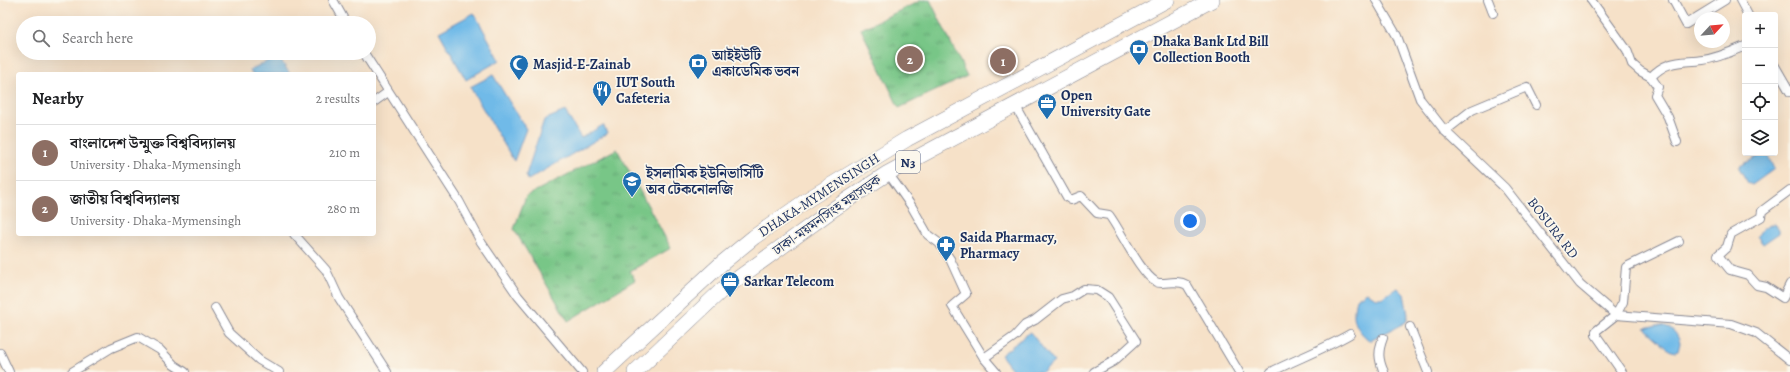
<!DOCTYPE html>
<meta charset="utf-8">
<style>
:root{--surface:#fff;--page:#f2f2f2;--text:#202124;--muted:#757577;--line:#e0e0e0;--accent:#1f6fb2}
body{margin:0;font-family:Alegreya,"Noto Serif Bengali",serif;background:var(--page);color:var(--text)}
.controls{position:absolute;right:12px;top:12px;display:grid;overflow:hidden;border-radius:4px;box-shadow:0 4px 16px #0002}
.controls button{width:36px;height:36px;display:grid;place-items:center;padding:0;border:0;border-bottom:1px solid var(--line);background:var(--surface);color:var(--text);font:20px sans-serif}
.compass{position:absolute;left:1694px;top:12px;width:36px;height:36px;border-radius:50%;background:var(--surface);box-shadow:0 4px 16px #0002;rotate:64deg}
.you{position:absolute;left:1190px;top:221px;width:14px;height:14px;margin:-10px;border:3px solid #fff;border-radius:50%;background:#1a73e8;box-shadow:0 0 0 6px #1a73e833}
.badge{display:grid;place-items:center;width:26px;height:26px;border-radius:50%;background:var(--accent);color:#fff;font-size:13px;font-weight:700}
.pin{position:absolute;translate:-50% -50%;border:2px solid #fff;box-shadow:0 1px 4px #0006}
.list{margin:0;padding:0;list-style:none}
h2{display:flex;justify-content:space-between;align-items:center;height:52px;margin:0;padding:0 16px;font-size:17px}
h2 small{font-size:13px;font-weight:400;color:var(--muted)}
.list li{display:grid;grid-template-columns:26px 1fr auto;gap:12px;align-items:center;box-sizing:border-box;height:56px;padding:0 16px;border-top:1px solid var(--line)}
.list b{display:block;font-size:15px;white-space:nowrap}
.list p{margin:0;font-size:13px;white-space:nowrap;color:var(--muted)}
.list em{font-size:13px;font-style:normal;color:var(--muted)}
.icon{flex:none;width:22px;height:22px;fill:none;stroke:currentColor;stroke-width:2;stroke-linecap:round;stroke-linejoin:round}
.map{position:relative;flex:none;width:1790px;height:372px;overflow:hidden}
.search{position:absolute;background:var(--surface);box-shadow:0 4px 16px #0002;left:16px;top:16px;width:360px;height:44px;display:flex;align-items:center;gap:10px;box-sizing:border-box;padding:0 14px;border-radius:22px;color:var(--muted);font-size:15px}
.panel{position:absolute;background:var(--surface);box-shadow:0 4px 16px #0002;left:16px;top:72px;width:360px;height:164px;border-radius:4px}
.map>svg:first-child{display:block}
.park{fill:url(#park-tufts);stroke:#4a7a72}
.water{fill:#6fbae8;stroke:#4574a3}
.lines{fill:none;stroke-linecap:round;stroke-linejoin:round}
.street-casing{stroke:#888893;stroke-width:10}
.highway-casing{stroke:#888893;stroke-width:16}
.street{stroke:#fff;stroke-width:8}
.highway{stroke:#fff;stroke-width:15}
.labels{text-anchor:middle;dominant-baseline:central;stroke-width:3.5;stroke-linejoin:round;paint-order:stroke}
.shield{fill:#fbf7ec;stroke:#5e6b89;stroke-width:1}
.shield-label{font-size:13px;font-weight:bold;fill:#1b2f5e}
.poi-label{font-size:14px;font-weight:bold;fill:#1b2f5e;stroke:#fbf7ec;text-anchor:start}
.street-label{font-size:14px;fill:#1b2f5e;stroke:#fbf7ec}
</style>
<div class="map">
<svg width="1790" height="372" viewBox="0 0 1790 372">
<defs>
<pattern id="park-tufts" width="24" height="20" patternUnits="userSpaceOnUse"><rect width="24" height="20" fill="#78c687"/><path d="M3 7l-1-3M5 7V3M7 7l1-3M15 17l-1-3M17 17v-4M19 17l1-3" fill="none" stroke="#62a172"/></pattern>
</defs>
<rect width="100%" height="100%" fill="#fbf7ec"/>
<filter id="ink" filterUnits="userSpaceOnUse"><feTurbulence type="fractalNoise" baseFrequency=".025" numOctaves="2"/><feDisplacementMap in="SourceGraphic" scale="8" xChannelSelector="R" yChannelSelector="G"/><feConvolveMatrix kernelMatrix="1 2 1 2 8 2 1 2 1" color-interpolation-filters="sRGB"/></filter>
<filter id="wash" filterUnits="userSpaceOnUse"><feTurbulence type="fractalNoise" baseFrequency=".012" numOctaves="4" result="noise"/><feDisplacementMap in="SourceGraphic" scale="16" xChannelSelector="R" yChannelSelector="G"/><feGaussianBlur stdDeviation="0.9" result="paint"/><feColorMatrix in="noise" values="0 0 0 0 0 0 0 0 0 0 0 0 0 0 0 0 0 1.4 0 .05"/><feComposite in="paint" operator="in"/></filter>
<g filter="url(#wash)">
<rect width="100%" height="100%" fill="#f6e1c8"/>
<g class="park">
<polygon points="922,0 930,0 967,76 899,108 861,29"/>
<polygon points="617,149 671,248 630,271 635,280 568,321 514,229 526,196"/>
</g>
<g class="water">
<polygon points="474,13 500,60 466,80 439,32"/>
<polygon points="278,56 290,74 252,74 250,70"/>
<polygon points="493,75 526,129 514,161 470,87"/>
<polygon points="565,111 581,138 603,125 608,133 528,180 526,175 544,120"/>
<polygon points="1763,154 1767,154 1774,169 1752,185 1748,183 1739,168 1740,166"/>
<polygon points="1774,223 1779,229 1779,233 1763,244 1757,236 1763,229"/>
<path d="M1398,288L1404,294L1408,315L1406,322L1370,341C1355,329 1351,318 1356,299L1367,292C1382,305 1384,294 1398,288Z"/>
<path d="M1657,325C1669,325 1677,331 1680,343L1678,351L1675,352L1669,350L1645,328Z"/>
<polygon points="1030,332 1054,362 1042,372 1014,372 1001,355"/>
</g>
</g>
<g filter="url(#ink)">
<g class="lines">
<defs>
<g id="street">
<polyline points="333,0 346,23"/>
<polyline points="1376,0 1397,36 1420,99 1445,131 1505,188 1580,284 1616,315 1731,324 1756,333 1790,360"/>
<polyline points="1488,0 1493,13"/>
<polyline points="1591,0 1627,50 1632,64 1640,71 1651,77 1658,87 1655,95 1668,117 1677,142"/>
<polyline points="1673,0 1686,24 1725,0"/>
<polyline points="1740,0 1748,15"/>
<polyline points="364,53 459,201 481,242 518,296 582,372"/>
<polyline points="1775,66 1790,92"/>
<path d="M1651,77C1668,59 1682,63 1703,60C1718,58 1731,52 1745,46"/>
<polyline points="374,102 388,92"/>
<path d="M1015,105L1067,197L1071,200L1081,196L1097,213L1109,215C1121,231 1140,273 1156,282C1163,286 1175,278 1187,285L1239,372"/>
<polyline points="1445,131 1472,110 1527,87 1536,105"/>
<polyline points="888,173 912,207 928,235 939,243 950,259 966,294 952,306 984,358 996,372"/>
<polyline points="1790,190 1762,211 1761,217 1731,234 1727,247 1718,255 1730,270 1748,275 1757,285 1766,287 1783,298 1790,284"/>
<polyline points="294,234 326,270 339,298 387,372"/>
<polyline points="215,308 229,333 259,360 279,372"/>
<polyline points="1410,327 1428,372"/>
<path d="M1383,338C1378,351 1378,359 1384,372"/>
<polyline points="0,353 9,372"/>
<polyline points="984,358 1015,336 1025,325 1035,320 1062,299 1073,296 1084,289 1097,290 1108,297 1136,341 1114,361 1094,372"/>
<polyline points="72,372 111,348 138,337 160,350 174,365 185,372"/>
<path d="M1271,372C1297,359 1324,349 1350,334"/>
<polyline points="1622,372 1596,335 1596,331 1616,315 1623,302 1626,267 1679,241"/>
</g>
<g id="highway">
<polyline points="604,372 721,264 754,237 810,198 907,139 1167,0"/>
<polyline points="635,372 722,290 835,208 888,173 1212,0"/>
</g>
</defs>
<use href="#street" class="street-casing"/>
<use href="#highway" class="highway-casing"/>
<use href="#street" class="street"/>
<use href="#highway" class="highway"/>
</g>
</g>
<defs>
<symbol id="bank-pin" viewBox="-11 -11 22 30"><path d="M0 17L-7.5 6A9.5 9.5 0 1 1 7.5 6Z" fill="#1f6fb2" stroke="#fbf7ec"/><path d="M-6-4H6V4H-6ZM0-2.3a2.3 2.3 0 1 0 0 4.6a2.3 2.3 0 1 0 0-4.6Z" fill="#fff"/></symbol>
<symbol id="mosque-pin" viewBox="-11 -11 22 30"><path d="M0 17L-7.5 6A9.5 9.5 0 1 1 7.5 6Z" fill="#1f6fb2" stroke="#fbf7ec"/><path d="M3.5-4.9A6 6 0 1 0 3.5 4.9A5 5 0 1 1 3.5-4.9Z" fill="#fff"/></symbol>
<symbol id="restaurant-pin" viewBox="-11 -11 22 30"><path d="M0 17L-7.5 6A9.5 9.5 0 1 1 7.5 6Z" fill="#1f6fb2" stroke="#fbf7ec"/><path d="M-5-6h1v4h1v-4h1v4h1v-4h1v5L-1.5 .5V6h-2V.5L-5-1ZM5-6V6H3V1.5H1.5Q1.5-4 5-6Z" fill="#fff"/></symbol>
<symbol id="office-pin" viewBox="-11 -11 22 30"><path d="M0 17L-7.5 6A9.5 9.5 0 1 1 7.5 6Z" fill="#1f6fb2" stroke="#fbf7ec"/><path d="M-6-3h4V-5.5h4V-3h4V5H-6ZM-1-4.5V-3h2v-1.5ZM-6 0V1H6V0Z" fill="#fff"/></symbol>
<symbol id="university-pin" viewBox="-11 -11 22 30"><path d="M0 17L-7.5 6A9.5 9.5 0 1 1 7.5 6Z" fill="#1f6fb2" stroke="#fbf7ec"/><path d="M0-5L7-2L0 1L-7-2ZM-4 1L0 2.5L4 1V4Q0 6-4 4Z" fill="#fff"/></symbol>
<symbol id="pharmacy-pin" viewBox="-11 -11 22 30"><path d="M0 17L-7.5 6A9.5 9.5 0 1 1 7.5 6Z" fill="#1f6fb2" stroke="#fbf7ec"/><path d="M-2-6h4v4h4v4h-4v4h-4v-4h-4v-4h4Z" fill="#fff"/></symbol>
</defs>
<g fill-rule="evenodd">
<use href="#bank-pin" x="1128" y="38" width="22" height="30"/>
<use href="#bank-pin" x="687" y="52" width="22" height="30"/>
<use href="#mosque-pin" x="508" y="53" width="22" height="30"/>
<use href="#restaurant-pin" x="591" y="79" width="22" height="30"/>
<use href="#office-pin" x="1036" y="92" width="22" height="30"/>
<use href="#university-pin" x="621" y="170" width="22" height="30"/>
<use href="#pharmacy-pin" x="935" y="234" width="22" height="30"/>
<use href="#office-pin" x="719" y="270" width="22" height="30"/>
</g>
<g class="labels">
<rect class="shield" x="896" y="151" width="24" height="22" rx="3"/>
<g class="shield-label">
<text x="908" y="162">N3</text>
</g>
<g class="poi-label">
<text x="1153" y="41">Dhaka Bank Ltd Bill<tspan x="1153" dy="16">Collection Booth</tspan></text>
<text x="712" y="55">আইইউটি<tspan x="712" dy="16">একাডেমিক ভবন</tspan></text>
<text x="533" y="64">Masjid-E-Zainab</text>
<text x="616" y="82">IUT South<tspan x="616" dy="16">Cafeteria</tspan></text>
<text x="1061" y="95">Open<tspan x="1061" dy="16">University Gate</tspan></text>
<text x="646" y="173">ইসলামিক ইউনিভার্সিটি<tspan x="646" dy="16">অব টেকনোলজি</tspan></text>
<text x="960" y="237">Saida Pharmacy,<tspan x="960" dy="16">Pharmacy</tspan></text>
<text x="744" y="281">Sarkar Telecom</text>
</g>
<g class="street-label">
<text transform="translate(819 195) rotate(-33)">DHAKA-MYMENSINGH</text>
<text transform="translate(827 215) rotate(-35)">ঢাকা-ময়মনসিংহ মহাসড়ক</text>
<text transform="translate(1553 228) rotate(52)">BOSURA RD</text>
</g>
</g>
</svg>
<div class="controls">
<button>+</button>
<button>−</button>
<button><svg class="icon" aria-label="locate" viewBox="0 0 24 24"><circle cx="12" cy="12" r="6"/><path d="M12 2v4M12 18v4M2 12h4M18 12h4"/></svg></button>
<button><svg class="icon" aria-label="layers" viewBox="0 0 24 24"><path d="M12 4l9 5-9 5-9-5zM3 14l9 5 9-5"/></svg></button>
</div>
<svg class="compass" viewBox="-18 -18 36 36"><path d="M0-13l5 13h-10z" fill="#e53935"/><path d="M0 13l5-13h-10z" fill="#757577"/></svg>
<div class="you"></div>
<div class="pin badge" style="left:1003px;top:61px;background:#8d6e63">1</div>
<div class="pin badge" style="left:910px;top:59px;background:#8d6e63">2</div>
<div class="search"><svg class="icon" aria-label="search" viewBox="0 0 24 24"><circle cx="10" cy="10" r="6"/><path d="M15 15l6 6"/></svg>Search here</div>
<section class="panel">
<h2>Nearby<small>2 results</small></h2>
<ul class="list">
<li><span class="badge" style="background:#8d6e63">1</span><div><b>বাংলাদেশ উন্মুক্ত বিশ্ববিদ্যালয়</b><p>University · Dhaka-Mymensingh</p></div><em>210 m</em></li>
<li><span class="badge" style="background:#8d6e63">2</span><div><b>জাতীয় বিশ্ববিদ্যালয়</b><p>University · Dhaka-Mymensingh</p></div><em>280 m</em></li>
</ul>
</section>
</div>
